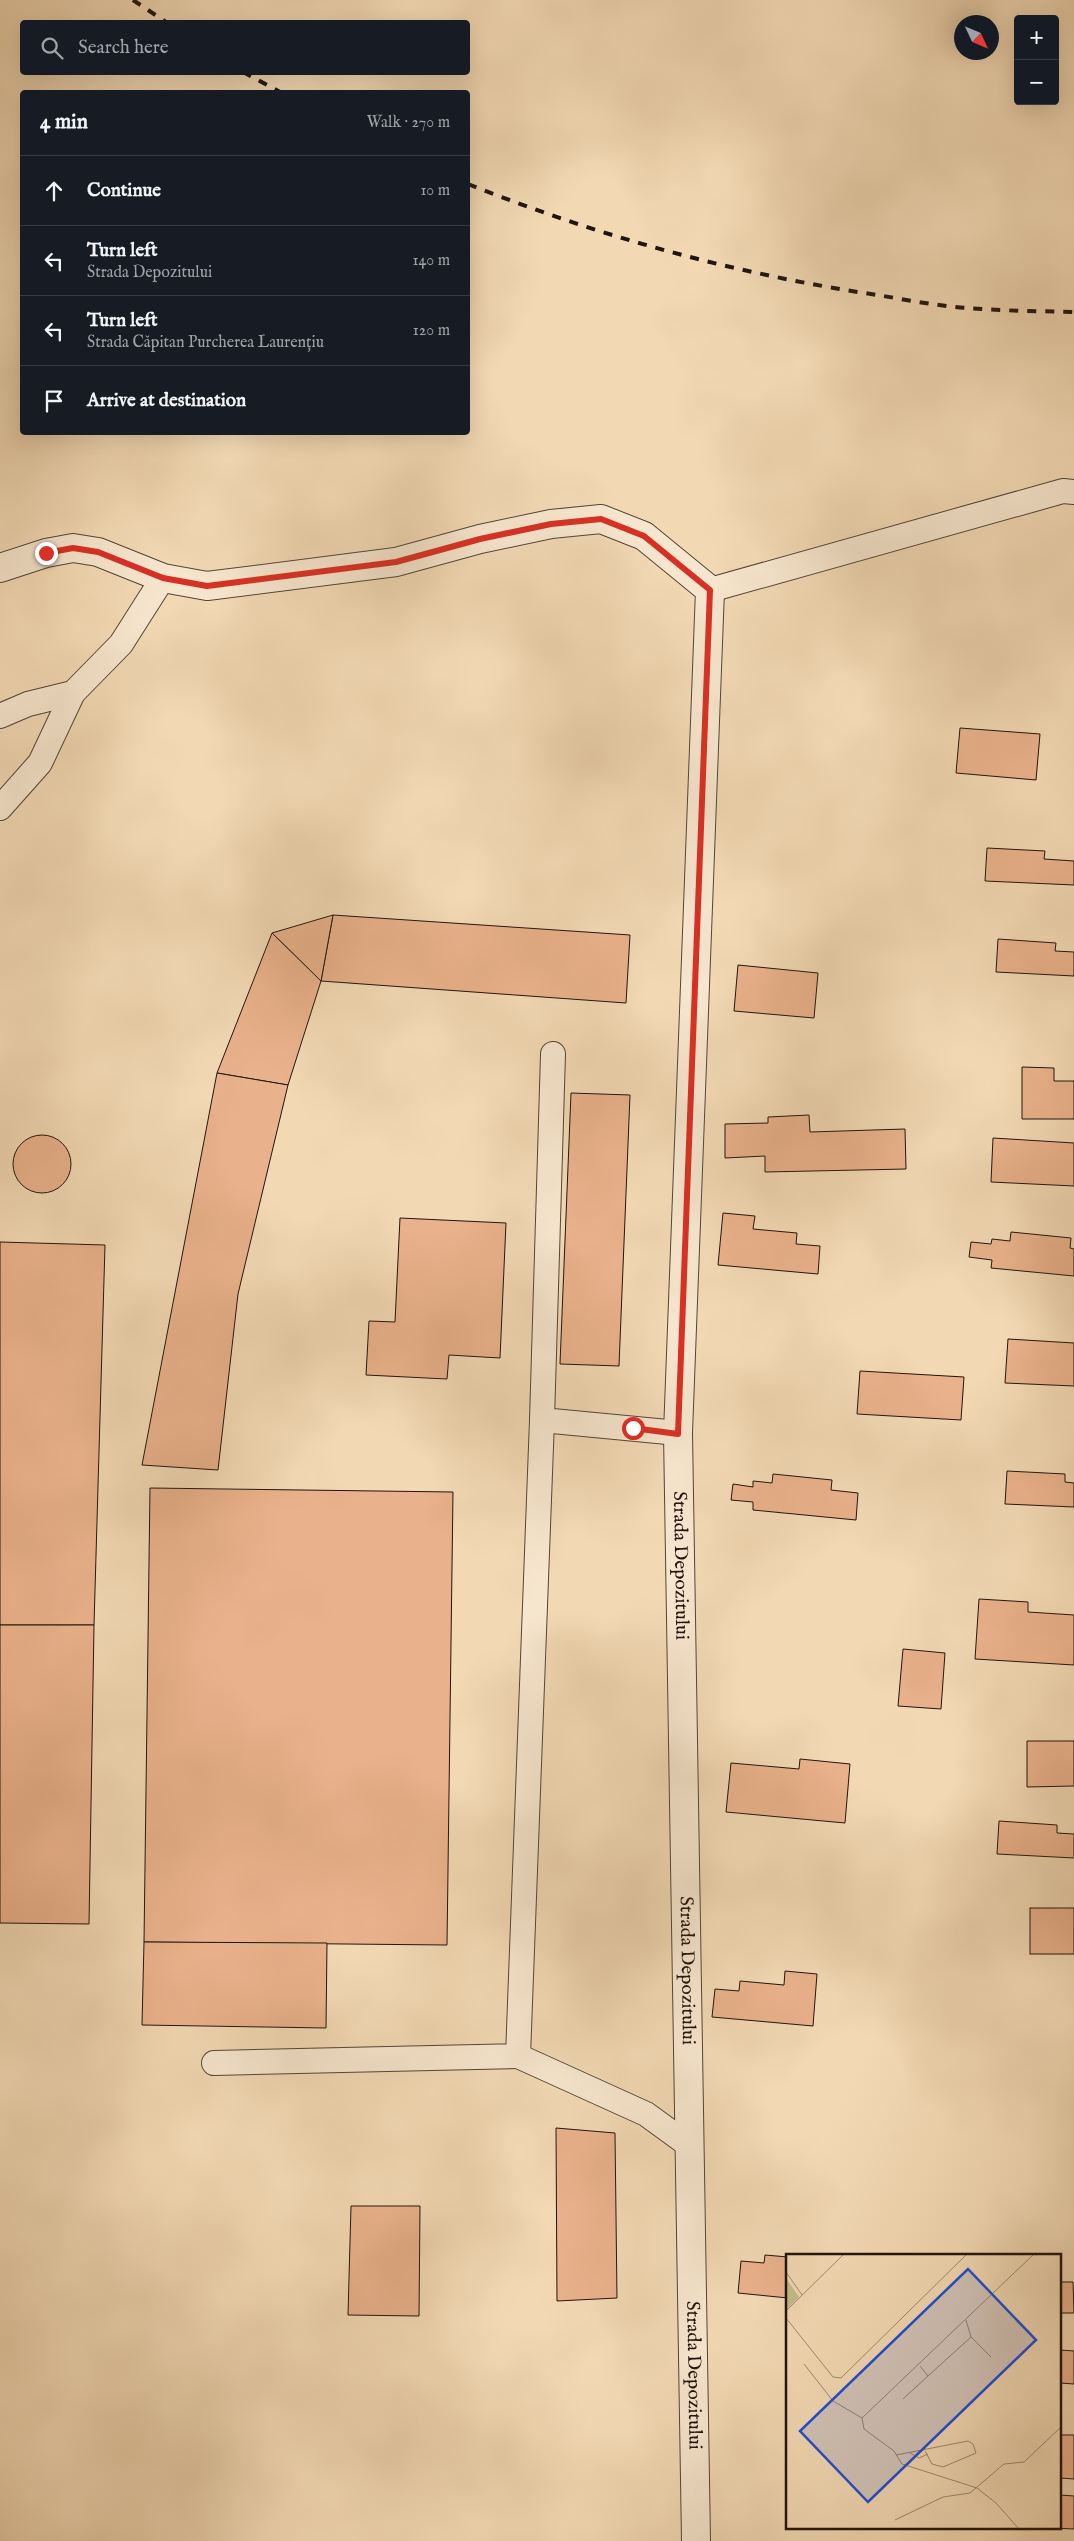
<!DOCTYPE html>
<meta charset="utf-8">
<style>
:root{--surface:#171b24;--page:#20242c;--text:#f1f3f6;--muted:#9ea1a6;--line:#363941}
body{margin:0;font-family:"IM FELL English",serif;background:var(--page);color:var(--text)}
.controls{position:absolute;right:15px;top:15px;display:grid;overflow:hidden;border-radius:5px;box-shadow:0 5px 20px #0002}
.controls button{width:45px;height:45px;display:grid;place-items:center;padding:0;border:0;border-bottom:1px solid var(--line);background:var(--surface);color:var(--text);font:25px sans-serif}
.compass{position:absolute;left:954px;top:15px;width:45px;height:45px;border-radius:50%;background:var(--surface);box-shadow:0 5px 20px #0002;rotate:134deg}
.stop{position:absolute;width:15px;height:15px;margin:-11px;border:4px solid #d93025;border-radius:50%;background:#fff}
.stop.end{background:#d93025;border-color:#fff;box-shadow:0 1px 5px #0008}
.list{margin:0;padding:0;list-style:none}
h2{display:flex;justify-content:space-between;align-items:center;height:65px;margin:0;padding:0 20px;font-size:21px}
h2 small{font-size:16px;font-weight:400;color:var(--muted)}
.list li{display:grid;grid-template-columns:32px 1fr auto;gap:15px;align-items:center;box-sizing:border-box;height:70px;padding:0 20px;border-top:1px solid var(--line)}
.list b{display:block;font-size:19px;white-space:nowrap}
.list p{margin:0;font-size:16px;white-space:nowrap;color:var(--muted)}
.list em{font-size:16px;font-style:normal;color:var(--muted)}
.icon{flex:none;width:28px;height:28px;fill:none;stroke:currentColor;stroke-width:2;stroke-linecap:round;stroke-linejoin:round}
.map{position:relative;flex:none;width:1074px;height:2541px;overflow:hidden}
.search{position:absolute;background:var(--surface);box-shadow:0 5px 20px #0002;left:20px;top:20px;width:450px;height:55px;display:flex;align-items:center;gap:12px;box-sizing:border-box;padding:0 18px;border-radius:5px;color:var(--muted);font-size:19px}
.panel{position:absolute;background:var(--surface);box-shadow:0 5px 20px #0002;left:20px;top:90px;width:450px;height:345px;border-radius:5px}
.map>svg:first-child{display:block}
.building{fill:#eab28c;stroke:#20140f}
.lines{fill:none;stroke-linecap:round;stroke-linejoin:round}
.lane-casing{stroke:#544538;stroke-width:26}
.street-casing{stroke:#544538;stroke-width:30}
.lane{stroke:#f7e6ce;stroke-width:24}
.street{stroke:#f7e6ce;stroke-width:28}
.rail{stroke:#20140f;stroke-width:4;stroke-dasharray:9 9;stroke-linecap:butt}
.route{stroke:#d93025;stroke-width:6}
.labels{text-anchor:middle;dominant-baseline:central;stroke-width:4.5;stroke-linejoin:round;paint-order:stroke}
.street-label{font-size:19px;fill:#20140f;stroke:#f7e6ce}
.inset-road{fill:none;stroke:#9e8a72;stroke-width:1}
.view{fill:#1d4ed8;fill-opacity:0.15;stroke:#1d4ed8;stroke-width:2.5}
.inset-edge{fill:none;stroke:#20140f;stroke-width:2.5}
</style>
<div class="map">
<svg width="1074" height="2541" viewBox="0 0 1074 2541">
<rect width="100%" height="100%" fill="#f2d9b4"/>
<filter id="stains"><feTurbulence type="fractalNoise" baseFrequency=".004" numOctaves="4"/><feColorMatrix values="0 0 0 0 .2 0 0 0 0 .09 0 0 0 0 .02 0 0 0 .5 -.17"/></filter>
<radialGradient id="worn" r=".72"><stop offset=".6" stop-color="#630" stop-opacity="0"/><stop offset="1" stop-color="#630" stop-opacity=".3"/></radialGradient>
<g class="building">
<polygon points="960,728 1040,734 1036,780 956,773"/>
<polygon points="987,848 1045,851 1044,859 1074,861 1074,885 985,881"/>
<polygon points="333,915 630,935 626,1003 321,981"/>
<polygon points="333,915 321,981 272,933"/>
<polygon points="272,933 321,981 288,1085 217,1073"/>
<polygon points="998,939 1056,943 1055,951 1074,952 1074,976 996,972"/>
<polygon points="738,965 818,973 814,1018 734,1011"/>
<polygon points="1022,1067 1054,1068 1054,1081 1074,1081 1074,1119 1022,1119"/>
<polygon points="217,1073 288,1085 238,1294 218,1470 142,1465"/>
<polygon points="571,1093 630,1095 619,1366 560,1364"/>
<polygon points="809,1115 810,1132 905,1129 906,1169 765,1172 765,1156 725,1158 725,1124 768,1123 768,1117"/>
<circle cx="42" cy="1164" r="29"/>
<polygon points="993,1138 1074,1143 1074,1186 991,1182"/>
<polygon points="723,1213 755,1216 753,1229 797,1233 796,1244 820,1246 818,1274 718,1265"/>
<polygon points="400,1218 506,1223 500,1358 449,1355 447,1379 366,1375 369,1321 395,1322"/>
<polygon points="1011,1232 1071,1238 1070,1248 1074,1249 1074,1276 991,1268 992,1260 969,1257 971,1242 991,1244 992,1239 1010,1241"/>
<polygon points="0,1242 105,1245 94,1625 0,1625"/>
<polygon points="1008,1339 1074,1343 1074,1386 1005,1383"/>
<polygon points="860,1371 964,1377 961,1420 857,1414"/>
<polygon points="1007,1471 1065,1474 1065,1482 1074,1483 1074,1507 1005,1504"/>
<polygon points="773,1474 832,1480 831,1490 858,1493 856,1520 753,1510 753,1502 731,1500 733,1484 753,1487 753,1481 772,1483"/>
<polygon points="150,1488 453,1492 447,1945 144,1942"/>
<polygon points="979,1599 1028,1602 1028,1612 1074,1615 1074,1665 975,1659"/>
<polygon points="0,1625 94,1625 89,1924 0,1923"/>
<polygon points="903,1649 945,1653 941,1709 898,1706"/>
<polygon points="1027,1741 1074,1741 1074,1786 1027,1787"/>
<polygon points="800,1759 850,1764 845,1823 726,1812 731,1763 799,1769"/>
<polygon points="999,1821 1057,1825 1057,1833 1074,1834 1074,1858 997,1854"/>
<rect x="1030" y="1908" width="44" height="46"/>
<polygon points="144,1942 327,1943 326,2028 142,2025"/>
<polygon points="785,1971 817,1974 813,2026 712,2017 715,1989 739,1991 740,1981 784,1985"/>
<polygon points="556,2128 615,2133 617,2298 557,2301"/>
<polygon points="351,2206 420,2206 419,2316 348,2315"/>
<polygon points="765,2255 788,2257 788,2298 738,2293 741,2261 764,2263"/>
<polygon points="1060,2282 1073,2282 1074,2313 1060,2313"/>
<polygon points="1060,2350 1074,2351 1074,2384 1060,2383"/>
<polygon points="1060,2435 1074,2435 1074,2479 1060,2478"/>
<polygon points="1060,2495 1074,2496 1074,2529 1028,2527 1060,2527"/>
</g>
<g class="lines">
<defs>
<g id="lane">
<polyline points="710,590 1063,491 1074,492"/>
<polyline points="0,716 28,704 73,693"/>
<polyline points="0,808 40,763 73,693 121,644 163,578"/>
<polyline points="553,1054 542,1420 678,1433"/>
<polyline points="518,2056 646,2114 690,2146"/>
<polyline points="214,2063 518,2056 542,1420"/>
</g>
<g id="street">
<path id="s1" d="M0,568L46,553L73,548L98,552L163,578L207,586L396,562L480,539L551,524L601,519L644,536L710,590L678,1433L696,2541"/>
</g>
</defs>
<use href="#lane" class="lane-casing"/>
<use href="#street" class="street-casing"/>
<use href="#lane" class="lane"/>
<use href="#street" class="street"/>
<g class="rail">
<polyline points="133,0 166,22"/>
<polyline points="243,72 280,92"/>
<path d="M468,184C598,236 732,273 871,294C903,299 936,306 968,308C1003,311 1039,311 1074,312"/>
</g>
</g>
<g class="lines">
<polyline class="route" points="46,553 73,548 98,552 163,578 207,586 396,562 480,539 551,524 601,519 644,536 710,590 678,1434 633,1428"/>
</g>
<g class="labels">
<g class="street-label">
<text stroke="none"><textPath href="#s1" startOffset="1724">Strada Depozitului</textPath></text>
<text stroke="none"><textPath href="#s1" startOffset="2129">Strada Depozitului</textPath></text>
<text stroke="none"><textPath href="#s1" startOffset="2534">Strada Depozitului</textPath></text>
</g>
</g>
<g transform="translate(786 2254)">
<rect width="275" height="275" fill="#f2d9b4"/>
<path d="M0,24L13,43L0,56Z" fill="#c2bd88"/>
<path class="inset-road" d="M0,18L16,41M0,57L58,0M0,64L47,123L55,124L181,0M180,66L185,83M18,110L47,147L76,164M142,122L185,83L205,103M117,145L142,122L134,112M76,164L248,0M76,164L78,175L108,197L116,210L191,234L210,249L233,275M124,199L133,204L142,200M110,201L182,187L187,190L190,199L157,213L146,210L139,197M109,266L157,243L184,239L218,210L238,208L275,173"/>
<path class="view" d="M182,15L250,86L82,248L14,177Z"/>
<rect width="275" height="275" class="inset-edge"/>
</g>
<rect width="100%" height="100%" filter="url(#stains)"/>
<rect width="100%" height="100%" fill="url(#worn)"/>
</svg>
<div class="controls">
<button>+</button>
<button>−</button>
</div>
<svg class="compass" viewBox="-18 -18 36 36"><path d="M0-13l5 13h-10z" fill="#e53935"/><path d="M0 13l5-13h-10z" fill="#9ea1a6"/></svg>
<div class="stop" style="left:633px;top:1428px"></div>
<div class="stop end" style="left:46px;top:553px"></div>
<div class="search"><svg class="icon" aria-label="search" viewBox="0 0 24 24"><circle cx="10" cy="10" r="6"/><path d="M15 15l6 6"/></svg>Search here</div>
<section class="panel">
<h2>4 min<small>Walk · 270 m</small></h2>
<ul class="list">
<li><svg class="icon" aria-label="ahead" viewBox="0 0 24 24"><path d="M12 20V5M6 11l6-6 6 6"/></svg><div><b>Continue</b></div><em>10 m</em></li>
<li><svg class="icon" aria-label="left" viewBox="0 0 24 24"><path d="M17 20v-9H6M10 6l-5 5 5 5"/></svg><div><b>Turn left</b><p>Strada Depozitului</p></div><em>140 m</em></li>
<li><svg class="icon" aria-label="left" viewBox="0 0 24 24"><path d="M17 20v-9H6M10 6l-5 5 5 5"/></svg><div><b>Turn left</b><p>Strada Căpitan Purcherea Laurențiu</p></div><em>120 m</em></li>
<li><svg class="icon" aria-label="arrive" viewBox="0 0 24 24"><path d="M6 21V4h12l-3 4 3 4H6"/></svg><div><b>Arrive at destination</b></div></li>
</ul>
</section>
</div>
